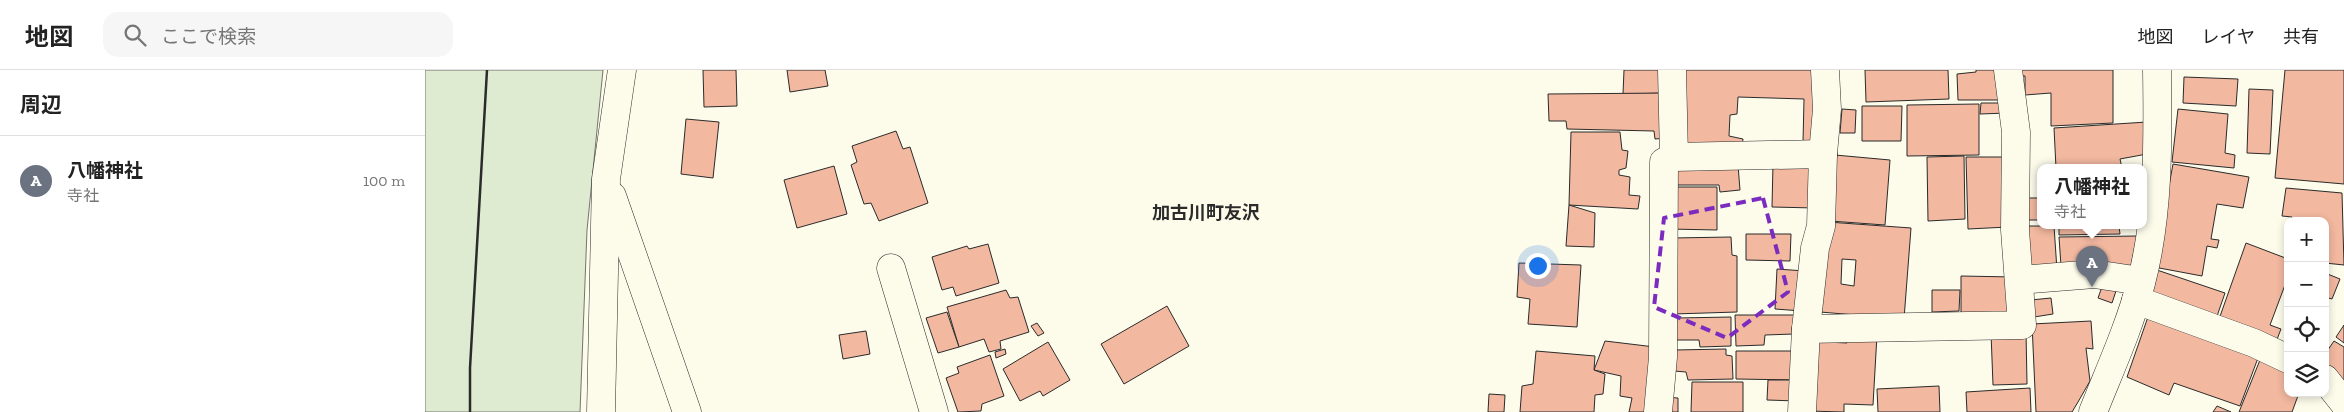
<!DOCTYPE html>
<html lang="ja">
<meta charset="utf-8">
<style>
:root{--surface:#fff;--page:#f6f6f6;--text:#222;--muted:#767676;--line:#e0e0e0;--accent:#7c3aed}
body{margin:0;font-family:"Zilla Slab","Noto Sans JP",serif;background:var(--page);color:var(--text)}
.controls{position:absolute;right:15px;bottom:15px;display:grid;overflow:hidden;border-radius:10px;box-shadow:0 2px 8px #0003}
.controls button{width:45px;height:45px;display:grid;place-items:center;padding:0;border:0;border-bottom:1px solid var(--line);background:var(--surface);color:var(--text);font:25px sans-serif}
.you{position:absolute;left:1112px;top:195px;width:18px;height:18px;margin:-12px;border:4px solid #fff;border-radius:50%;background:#1a73e8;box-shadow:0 0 0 8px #1a73e833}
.badge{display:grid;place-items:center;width:32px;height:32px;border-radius:50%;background:var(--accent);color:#fff;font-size:16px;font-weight:700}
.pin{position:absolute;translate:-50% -41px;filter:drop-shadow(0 1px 2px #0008)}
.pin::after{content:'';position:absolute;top:26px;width:18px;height:15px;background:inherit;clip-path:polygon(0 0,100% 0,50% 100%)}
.popup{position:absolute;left:1612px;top:94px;width:110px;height:65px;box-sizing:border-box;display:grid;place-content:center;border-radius:10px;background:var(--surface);filter:drop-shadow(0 1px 4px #0005);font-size:16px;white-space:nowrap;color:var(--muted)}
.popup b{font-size:19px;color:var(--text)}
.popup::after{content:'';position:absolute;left:50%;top:100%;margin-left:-10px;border:10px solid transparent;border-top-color:var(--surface)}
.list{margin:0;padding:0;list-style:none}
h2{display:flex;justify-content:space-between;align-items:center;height:65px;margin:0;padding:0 20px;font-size:21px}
h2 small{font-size:16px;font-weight:400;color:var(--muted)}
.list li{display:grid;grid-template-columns:32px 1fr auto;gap:15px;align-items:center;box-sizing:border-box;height:90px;padding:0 20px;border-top:1px solid var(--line)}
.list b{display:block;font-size:19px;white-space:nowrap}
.list p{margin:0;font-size:16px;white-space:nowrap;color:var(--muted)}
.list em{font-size:16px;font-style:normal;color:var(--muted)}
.icon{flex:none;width:28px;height:28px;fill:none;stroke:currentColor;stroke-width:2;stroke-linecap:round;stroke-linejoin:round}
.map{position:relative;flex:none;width:1919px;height:342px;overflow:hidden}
header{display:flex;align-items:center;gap:30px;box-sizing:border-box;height:70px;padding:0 25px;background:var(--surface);border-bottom:1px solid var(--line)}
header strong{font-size:24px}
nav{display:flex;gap:28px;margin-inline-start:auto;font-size:18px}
.search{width:350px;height:45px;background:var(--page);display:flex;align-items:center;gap:12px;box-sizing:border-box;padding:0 18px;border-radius:15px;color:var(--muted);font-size:19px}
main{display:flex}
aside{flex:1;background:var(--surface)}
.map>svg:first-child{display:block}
.green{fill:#deebd1;stroke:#74746e}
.building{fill:#f2b8a0;stroke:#2b2b2b;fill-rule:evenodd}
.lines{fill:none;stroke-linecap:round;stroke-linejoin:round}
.minor-casing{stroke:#2b2b2b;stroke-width:29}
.minor{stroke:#fdfbea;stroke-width:28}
.wall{stroke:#2b2b2b;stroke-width:2.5}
.marked{fill:none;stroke:#7b2cbf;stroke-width:4;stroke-dasharray:10 6;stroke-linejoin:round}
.labels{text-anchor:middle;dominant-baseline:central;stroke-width:4;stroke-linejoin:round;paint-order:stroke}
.quarter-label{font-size:18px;font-weight:bold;fill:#2b2b2b;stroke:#fdfbea}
</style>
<header>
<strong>地図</strong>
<div class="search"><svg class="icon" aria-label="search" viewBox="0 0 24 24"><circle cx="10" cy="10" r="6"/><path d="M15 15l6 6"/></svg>ここで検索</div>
<nav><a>地図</a><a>レイヤ</a><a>共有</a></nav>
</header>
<main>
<aside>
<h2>周辺<small></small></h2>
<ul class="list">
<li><span class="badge" style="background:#6b7280">A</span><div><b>八幡神社</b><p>寺社</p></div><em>100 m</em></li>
</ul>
</aside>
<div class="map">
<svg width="1919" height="342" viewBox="0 0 1919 342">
<rect width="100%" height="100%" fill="#fdfbea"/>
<polygon class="green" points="0,0 178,0 162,160 155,342 0,342"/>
<g class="building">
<polygon points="278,0 311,0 312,36 279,37"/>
<polygon points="362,0 400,0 403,16 365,22"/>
<polygon points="1199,0 1242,0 1242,23 1198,24"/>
<polygon points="1258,0 1388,0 1390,72 1378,72 1379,29 1313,27 1312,44 1305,45 1304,66 1318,69 1317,79 1254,76"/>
<polygon points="1440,0 1523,0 1524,29 1441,32"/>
<polygon points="1551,0 1575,0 1575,30 1533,30 1532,4 1551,2"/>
<polygon points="1588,0 1688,0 1688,53 1626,56 1626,23 1600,25 1600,6 1588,6"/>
<polygon points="1860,0 1919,0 1919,114 1850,108"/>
<polygon points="1759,7 1813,9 1811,36 1758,33"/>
<polygon points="1824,19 1848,20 1845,84 1822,83"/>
<polygon points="1242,23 1242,68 1230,69 1229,61 1142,59 1141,51 1124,51 1123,24"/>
<polygon points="1556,33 1582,33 1582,43 1555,44"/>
<polygon points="1554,34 1554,85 1482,86 1482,35"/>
<polygon points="1437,36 1477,36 1476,71 1437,71"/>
<polygon points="1417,39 1431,40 1430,63 1415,63"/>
<polygon points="1753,39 1803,44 1800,83 1810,85 1809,98 1747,92"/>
<polygon points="261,49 294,52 288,108 256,104"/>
<polygon points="1722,52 1722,84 1695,89 1697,98 1631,98 1629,58"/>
<polygon points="471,61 478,79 485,77 503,133 454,151 446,133 439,134 426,95 432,92 427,76"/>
<polygon points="1146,62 1195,62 1197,80 1203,81 1201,98 1194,100 1194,105 1205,107 1204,125 1215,126 1213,139 1144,135"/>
<polygon points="1410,85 1465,90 1460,155 1405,151"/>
<polygon points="1539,86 1540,149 1503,151 1502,87"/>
<polygon points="1541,87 1580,87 1583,157 1543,159"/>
<polygon points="1348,94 1390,95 1390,138 1347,137"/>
<polygon points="1748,94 1824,107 1818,138 1792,134 1786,169 1794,170 1792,178 1782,176 1777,206 1729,197"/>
<polygon points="1243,95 1313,95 1315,120 1295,122 1294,115 1244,115"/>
<polygon points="409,96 422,144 372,158 359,110"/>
<polygon points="1245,117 1292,117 1292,160 1244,159"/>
<polygon points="1861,118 1917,123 1919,195 1900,193 1900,151 1867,151 1867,147 1857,146"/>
<rect x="1598" y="128" width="18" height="22"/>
<polygon points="1144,135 1170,143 1169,177 1141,176"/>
<path d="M1403,152L1486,158L1479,249L1395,242ZM1417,189L1431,190L1429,216L1416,214Z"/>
<polygon points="1596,156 1629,156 1632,200 1599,201"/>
<polygon points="1634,156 1694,156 1695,164 1634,165"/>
<polygon points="1321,164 1366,164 1365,191 1321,190"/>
<polygon points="1712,166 1706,196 1636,196 1634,167"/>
<polygon points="1306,167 1307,185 1312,186 1312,242 1248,244 1247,168"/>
<polygon points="1821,173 1863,189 1863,207 1845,255 1856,259 1851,272 1793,252"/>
<polygon points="563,174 574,213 531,226 528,217 517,220 507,187 542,176 544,179"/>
<polygon points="1094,193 1156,195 1152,257 1103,254 1105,229 1092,227"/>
<polygon points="1352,199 1380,201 1377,241 1350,239"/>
<polygon points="1729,199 1800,223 1791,249 1721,226"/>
<polygon points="1900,203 1915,209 1907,229 1900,227"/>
<polygon points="1536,206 1589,207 1588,244 1536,243"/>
<polygon points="1678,214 1692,218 1687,233 1673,228"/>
<polygon points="581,220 585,228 593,227 604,262 575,271 576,279 564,282 559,269 534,277 522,237"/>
<polygon points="1507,220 1535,220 1534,241 1507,242"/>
<polygon points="1626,228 1628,244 1609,247 1606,230"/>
<polygon points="742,236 764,276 699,314 676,274"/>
<polygon points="522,242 534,277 513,283 501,248"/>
<polygon points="1724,244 1833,288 1815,336 1749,313 1744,325 1702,307"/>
<polygon points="1310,245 1369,245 1369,264 1340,265 1339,275 1311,276"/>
<polygon points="1306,247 1306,276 1275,277 1274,270 1250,270 1252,248"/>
<polygon points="1666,251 1668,279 1661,278 1665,311 1653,332 1647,342 1611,342 1607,254"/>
<polygon points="612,253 619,263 613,266 606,256"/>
<polygon points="1919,255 1919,273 1911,267"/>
<polygon points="441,261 445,284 418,289 414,265"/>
<polygon points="1601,261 1602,314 1568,315 1566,263"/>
<polygon points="1387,263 1401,272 1422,273 1423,263 1452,265 1448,335 1419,334 1419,342 1383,341"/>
<polygon points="1180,271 1230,277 1222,342 1204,342 1207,328 1195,326 1196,306 1169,300"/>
<polygon points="1909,271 1919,277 1919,313 1900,301 1900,284"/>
<polygon points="623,272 645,310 618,326 615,321 595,331 578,299"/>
<polygon points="580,279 581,284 571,288 570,282"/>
<polygon points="1301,279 1301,285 1307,286 1308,309 1263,310 1261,302 1249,301 1250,280"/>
<polygon points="1111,281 1170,286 1169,300 1180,304 1178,324 1170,325 1169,342 1095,342 1097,316 1108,314"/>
<polygon points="1311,281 1371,281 1372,310 1311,309"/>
<polygon points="565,285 579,326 557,334 556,341 533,342 521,308 534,303 532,297"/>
<polygon points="1837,285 1863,295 1863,323 1874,323 1867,342 1814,342"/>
<polygon points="1343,310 1372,310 1372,331 1342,330"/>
<polygon points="1267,312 1318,312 1318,342 1266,342"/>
<polygon points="1514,316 1515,342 1453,342 1452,319"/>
<polygon points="1605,318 1606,342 1542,342 1541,322"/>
<polygon points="1064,324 1080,325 1079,342 1063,342"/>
<polygon points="1239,327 1253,328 1253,342 1238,342"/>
<polygon points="1792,336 1806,342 1788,342"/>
</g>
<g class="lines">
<defs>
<g id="minor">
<polyline points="1249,87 1398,84"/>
<polyline points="187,126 262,342"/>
<polyline points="466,198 509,342"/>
<polyline points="1595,210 1669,204 1716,211"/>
<polyline points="1711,230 1829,273 1863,289"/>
<polyline points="1381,259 1597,255 1590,160 1591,62 1583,0"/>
<polyline points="1900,309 1919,333"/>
<polyline points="176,342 181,109 197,0"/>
<polyline points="1233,342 1238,287 1239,92 1249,87 1247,0"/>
<polyline points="1377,342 1381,259 1390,178 1396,156 1398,84 1402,39 1400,0"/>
<path d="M1668,342C1685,299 1704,258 1716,213C1734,144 1733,71 1732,0"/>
</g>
</defs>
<use href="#minor" class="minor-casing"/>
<use href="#minor" class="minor"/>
<polyline class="wall" points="45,342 45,298 62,0"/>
</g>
<path class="marked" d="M1338,128L1363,222L1302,268L1229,237L1239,148Z"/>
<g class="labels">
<g class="quarter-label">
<text x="781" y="143">加古川町友沢</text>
</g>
</g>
</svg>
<div class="controls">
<button>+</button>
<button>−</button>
<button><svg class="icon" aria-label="locate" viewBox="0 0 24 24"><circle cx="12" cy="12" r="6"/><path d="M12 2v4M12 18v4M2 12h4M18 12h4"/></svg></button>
<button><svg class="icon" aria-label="layers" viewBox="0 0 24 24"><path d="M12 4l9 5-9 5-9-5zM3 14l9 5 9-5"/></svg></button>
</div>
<div class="you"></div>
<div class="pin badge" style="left:1667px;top:217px;background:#6b7280">A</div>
<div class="popup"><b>八幡神社</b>寺社</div>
</div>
</main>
